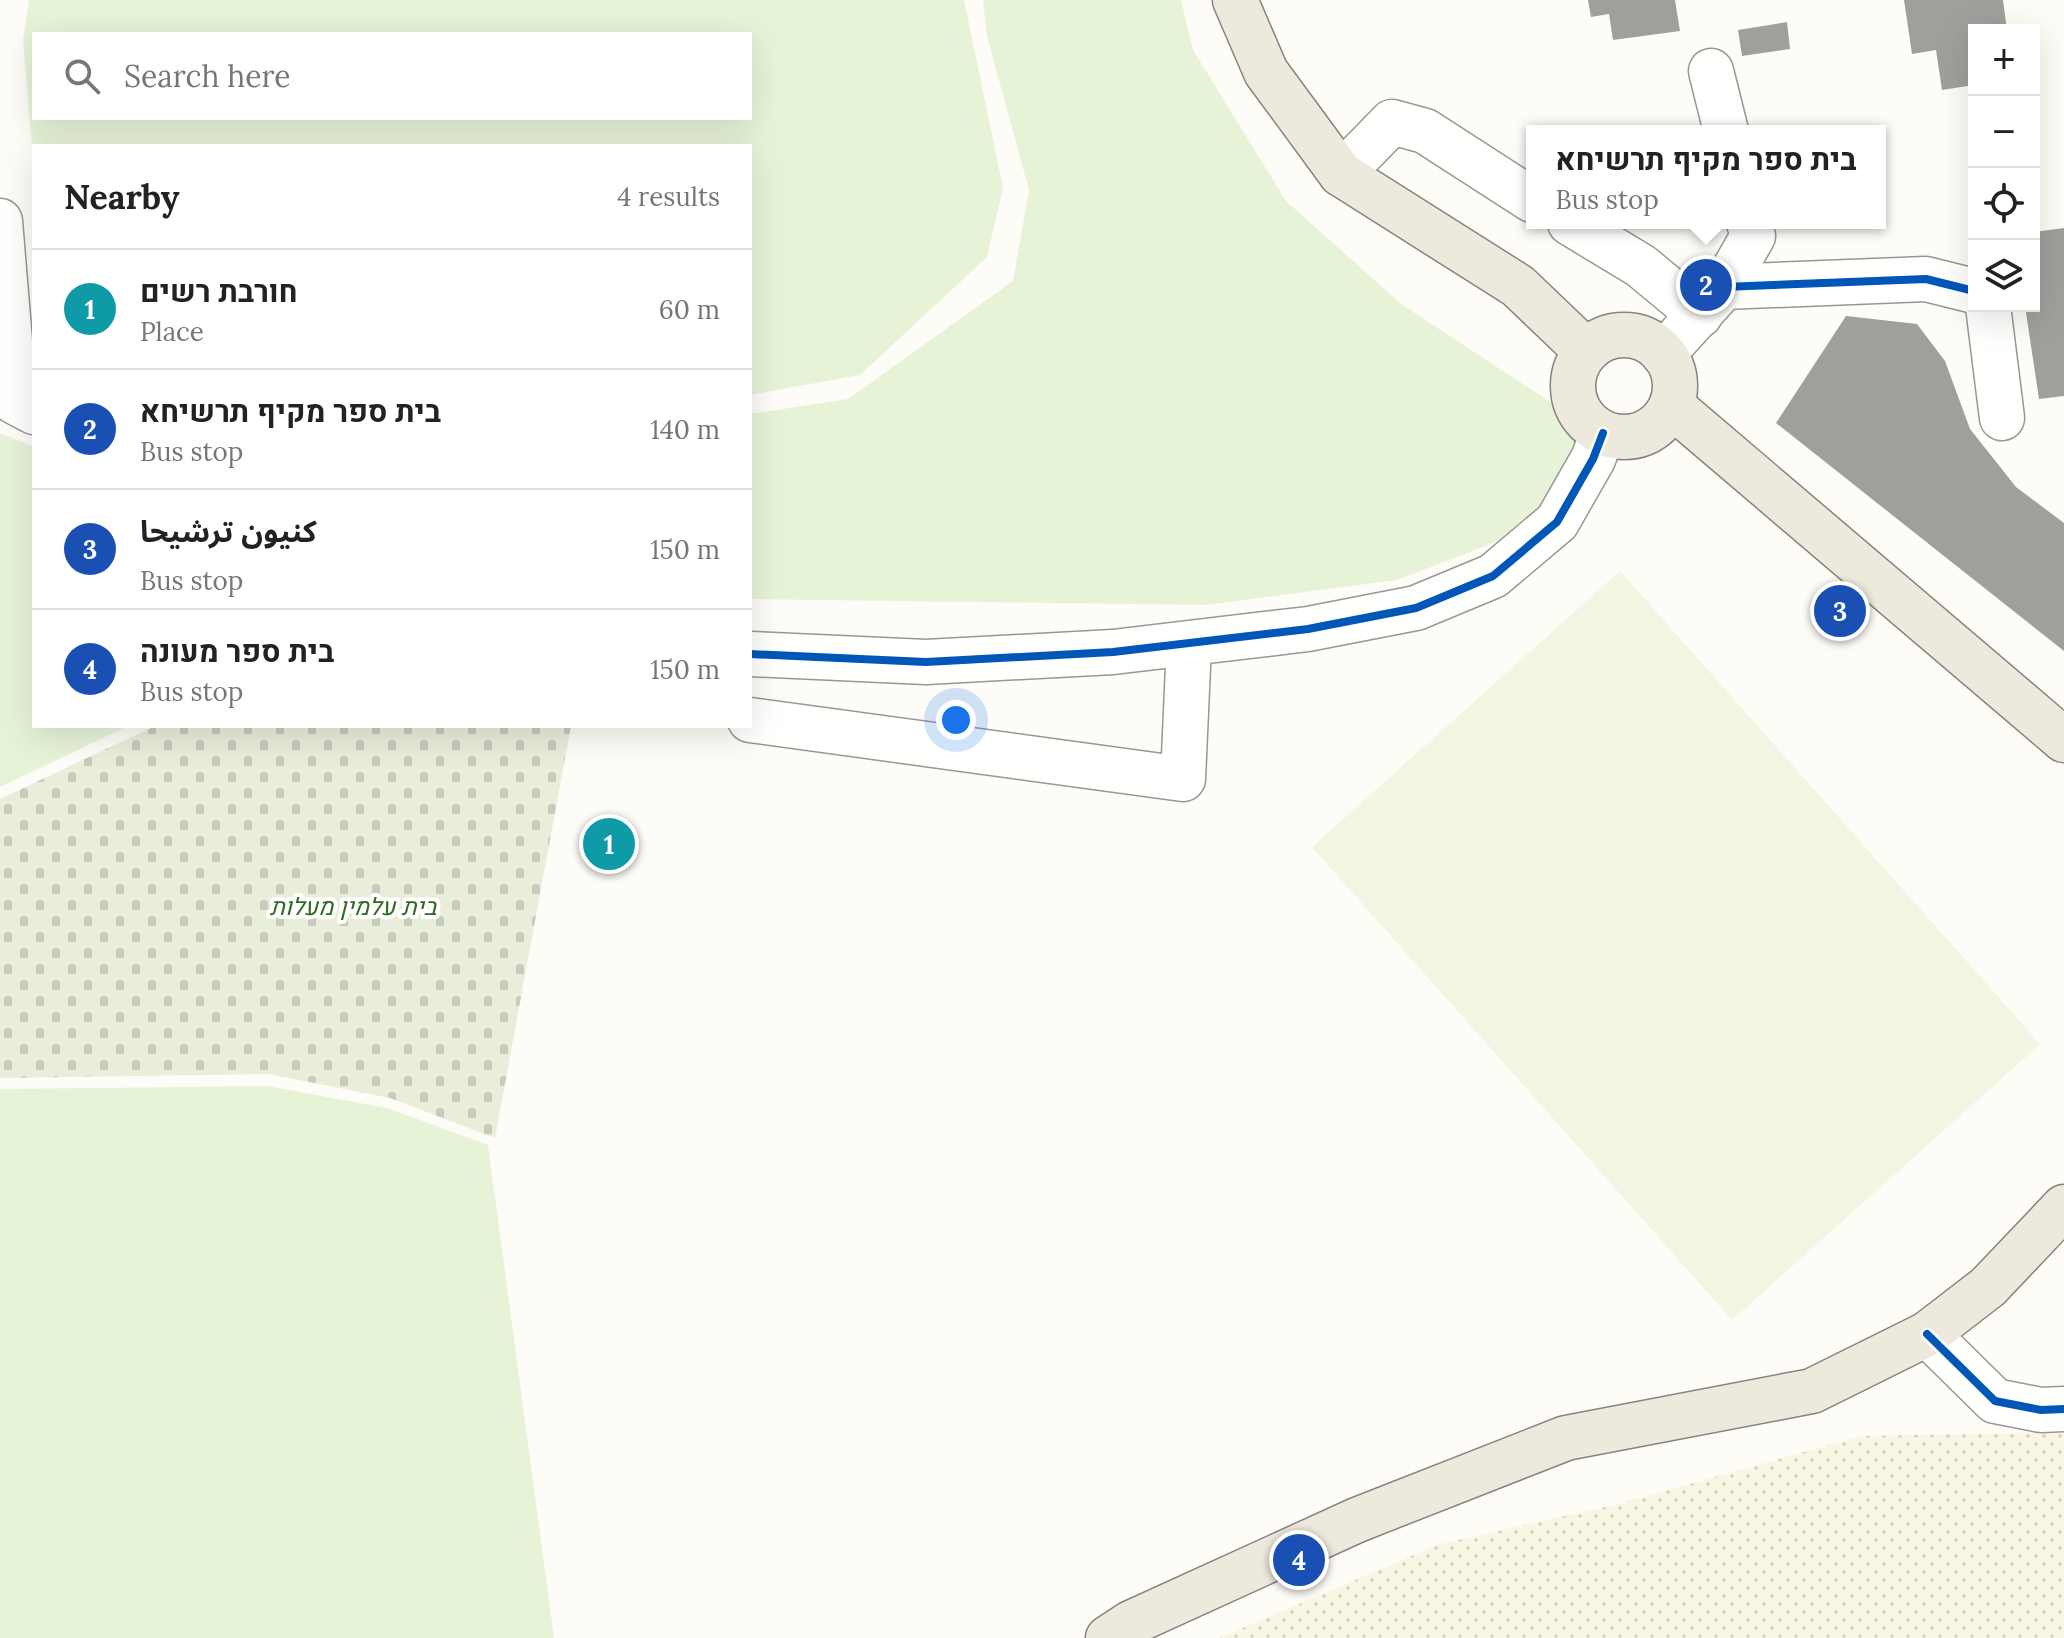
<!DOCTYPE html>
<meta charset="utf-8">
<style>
:root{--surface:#fff;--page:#f2f2f2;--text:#222;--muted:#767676;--line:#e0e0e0;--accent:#646362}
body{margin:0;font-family:Lora,"Noto Sans Arabic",Heebo,serif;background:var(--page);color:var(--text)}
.controls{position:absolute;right:24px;top:24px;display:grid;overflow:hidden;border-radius:0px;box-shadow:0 8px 32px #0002}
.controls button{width:72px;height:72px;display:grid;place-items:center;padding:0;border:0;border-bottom:2px solid var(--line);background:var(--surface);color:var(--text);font:40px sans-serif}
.you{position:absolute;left:956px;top:720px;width:28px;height:28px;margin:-20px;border:6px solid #fff;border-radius:50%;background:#1a73e8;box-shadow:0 0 0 12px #1a73e833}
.badge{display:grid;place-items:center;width:52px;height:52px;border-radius:50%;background:var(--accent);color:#fff;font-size:26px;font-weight:700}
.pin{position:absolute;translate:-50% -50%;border:4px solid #fff;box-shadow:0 2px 8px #0006}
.popup{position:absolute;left:1526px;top:125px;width:360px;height:104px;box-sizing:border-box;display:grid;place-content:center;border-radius:0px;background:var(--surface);filter:drop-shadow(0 2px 6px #0005);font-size:26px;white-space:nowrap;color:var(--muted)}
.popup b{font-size:30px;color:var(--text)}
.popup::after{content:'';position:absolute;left:50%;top:100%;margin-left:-16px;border:16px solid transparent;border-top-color:var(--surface)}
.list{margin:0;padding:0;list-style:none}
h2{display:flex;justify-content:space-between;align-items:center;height:104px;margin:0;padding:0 32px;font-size:34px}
h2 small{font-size:26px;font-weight:400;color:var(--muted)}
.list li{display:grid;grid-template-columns:52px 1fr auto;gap:24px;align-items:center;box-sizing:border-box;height:120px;padding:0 32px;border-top:2px solid var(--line)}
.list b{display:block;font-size:30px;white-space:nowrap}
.list p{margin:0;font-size:26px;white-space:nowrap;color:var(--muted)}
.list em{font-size:26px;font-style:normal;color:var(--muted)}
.icon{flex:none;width:44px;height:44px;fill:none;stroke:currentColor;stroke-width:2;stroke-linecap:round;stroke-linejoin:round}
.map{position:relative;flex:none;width:2064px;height:1638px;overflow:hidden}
.search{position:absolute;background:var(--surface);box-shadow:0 8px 32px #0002;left:32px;top:32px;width:720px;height:88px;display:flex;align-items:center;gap:20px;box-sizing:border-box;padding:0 28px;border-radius:0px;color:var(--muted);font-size:30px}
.panel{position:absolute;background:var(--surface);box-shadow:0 8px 32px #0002;left:32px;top:144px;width:720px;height:584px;border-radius:0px}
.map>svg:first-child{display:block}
.farmland{fill:url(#farmland-dots)}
.grass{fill:#e7f3d7;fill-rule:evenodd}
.cemetery{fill:url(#cemetery-stones)}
.pitch{fill:#f0f6e1}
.building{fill:#a19f9c}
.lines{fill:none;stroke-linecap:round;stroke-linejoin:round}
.minor-casing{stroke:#979795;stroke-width:47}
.major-casing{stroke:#858482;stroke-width:47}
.minor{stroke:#fffffe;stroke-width:44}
.major{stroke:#ede9dc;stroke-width:44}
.cycleway-casing{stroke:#fff;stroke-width:13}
.cycleway{stroke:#0057b8;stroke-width:8}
.labels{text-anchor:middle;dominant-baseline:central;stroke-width:8;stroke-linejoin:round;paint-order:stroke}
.park-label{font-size:24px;font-style:italic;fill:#2f6b1f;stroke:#fff}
</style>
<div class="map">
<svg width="2064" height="1638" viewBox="0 0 2064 1638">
<defs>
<pattern id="farmland-dots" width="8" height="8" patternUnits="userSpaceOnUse" patternTransform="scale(2)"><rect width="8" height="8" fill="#f9f7e4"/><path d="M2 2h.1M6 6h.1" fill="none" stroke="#d4d3c3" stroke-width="1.8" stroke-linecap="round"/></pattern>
<pattern id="cemetery-stones" width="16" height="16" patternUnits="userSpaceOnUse" patternTransform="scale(2)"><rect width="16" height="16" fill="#e9eedb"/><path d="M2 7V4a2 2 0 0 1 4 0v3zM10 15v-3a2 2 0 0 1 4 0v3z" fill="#c7cbbb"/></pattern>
</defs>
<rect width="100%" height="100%" fill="#fdfcf7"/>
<polygon class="farmland" points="2064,1432 2064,1638 1219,1638 1440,1544 1618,1504 1861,1436"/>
<g class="grass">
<path d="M29,0H964L1003,188L987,257L860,375L750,395V146H34V171L23,40ZM750,34V118H34V34Z"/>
<polygon points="983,0 1181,0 1193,50 1286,201 1401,304 1575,418 1595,446 1572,492 1498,541 1397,580 1206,605 750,599 750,414 848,399 1013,281 1029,190 987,36"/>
<polygon points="0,433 34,447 34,726 128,726 0,787"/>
<polygon points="268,1086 387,1108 488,1145 554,1638 0,1638 0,1089"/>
</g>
<polygon class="cemetery" points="155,726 571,726 495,1138 390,1098 268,1074 0,1078 0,799"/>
<polygon class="pitch" points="1620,571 2040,1044 1732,1320 1312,847"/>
<g class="building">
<polygon points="1588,0 1675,0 1680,31 1613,40 1609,14 1591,17"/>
<polygon points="1904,0 2003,0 2007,30 1974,30 1974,85 1942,90 1936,50 1912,54"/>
<polygon points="1787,22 1790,49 1742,56 1738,30"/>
<polygon points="2064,228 2064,396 2039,399 2025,306 2034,306 2034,232"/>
<polygon points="1846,316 1917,324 1945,361 1970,429 2016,487 2064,523 2064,651 1776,423"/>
</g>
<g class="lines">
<defs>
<g id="minor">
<polyline points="1711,71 1726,131"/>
<polyline points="1341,174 1392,122 1425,131 1532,200"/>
<polyline points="0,221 15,402 34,412"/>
<polyline points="1570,223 1641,266 1700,315"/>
<polyline points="1724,287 1926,279 1974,291"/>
<polyline points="1988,306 2002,418"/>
<polyline points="1663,354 1724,287 1753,236 1749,223"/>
<polyline points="750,654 926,662 1113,652 1308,629 1416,608 1493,576 1557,522 1593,459 1603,433"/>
<polyline points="750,720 1183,779 1189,644"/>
<polyline points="1927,1334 1995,1401 2041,1410 2064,1409"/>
</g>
<g id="major">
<polyline points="1235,0 1266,72 1341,174 1518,286 1586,351"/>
<circle cx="1624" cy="386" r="51"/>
<polyline points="1672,406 2064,740"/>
<polyline points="1108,1638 1131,1623 1357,1520 1566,1438 1812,1391 1927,1334 1988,1287 2064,1207"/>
</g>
</defs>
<use href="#minor" class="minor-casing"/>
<use href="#major" class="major-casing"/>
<use href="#minor" class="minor"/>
<use href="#major" class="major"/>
<defs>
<g id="cycleway">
<polyline points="1724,287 1926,279 1974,291"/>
<polyline points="750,654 926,662 1113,652 1308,629 1416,608 1493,576 1557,522 1593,459 1603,433"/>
<polyline points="1927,1334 1995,1401 2041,1410 2064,1409"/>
</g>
</defs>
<use href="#cycleway" class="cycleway-casing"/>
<use href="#cycleway" class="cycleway"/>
</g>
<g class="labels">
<g class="park-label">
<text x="353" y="906">בית עלמין מעלות</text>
</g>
</g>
</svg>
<div class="controls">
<button>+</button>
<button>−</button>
<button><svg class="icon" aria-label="locate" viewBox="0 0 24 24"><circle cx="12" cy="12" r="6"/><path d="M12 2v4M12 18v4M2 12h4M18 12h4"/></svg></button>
<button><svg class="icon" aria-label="layers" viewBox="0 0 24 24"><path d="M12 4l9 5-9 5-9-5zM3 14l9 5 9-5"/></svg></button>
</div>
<div class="you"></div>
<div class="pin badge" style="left:609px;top:844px;background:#0f9aa8">1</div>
<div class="pin badge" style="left:1706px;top:285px;background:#1a4fb4">2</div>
<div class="popup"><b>בית ספר מקיף תרשיחא</b>Bus stop</div>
<div class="pin badge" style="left:1840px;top:611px;background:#1a4fb4">3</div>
<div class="pin badge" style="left:1299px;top:1560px;background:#1a4fb4">4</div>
<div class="search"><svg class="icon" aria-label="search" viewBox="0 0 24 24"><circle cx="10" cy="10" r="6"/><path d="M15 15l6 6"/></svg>Search here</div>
<section class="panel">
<h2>Nearby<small>4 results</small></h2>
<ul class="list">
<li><span class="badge" style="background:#0f9aa8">1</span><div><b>חורבת רשים</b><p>Place</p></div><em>60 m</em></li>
<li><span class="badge" style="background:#1a4fb4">2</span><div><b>בית ספר מקיף תרשיחא</b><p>Bus stop</p></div><em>140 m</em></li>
<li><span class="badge" style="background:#1a4fb4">3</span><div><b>كنيون ترشيحا</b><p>Bus stop</p></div><em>150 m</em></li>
<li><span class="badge" style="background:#1a4fb4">4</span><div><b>בית ספר מעונה</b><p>Bus stop</p></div><em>150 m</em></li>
</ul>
</section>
</div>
